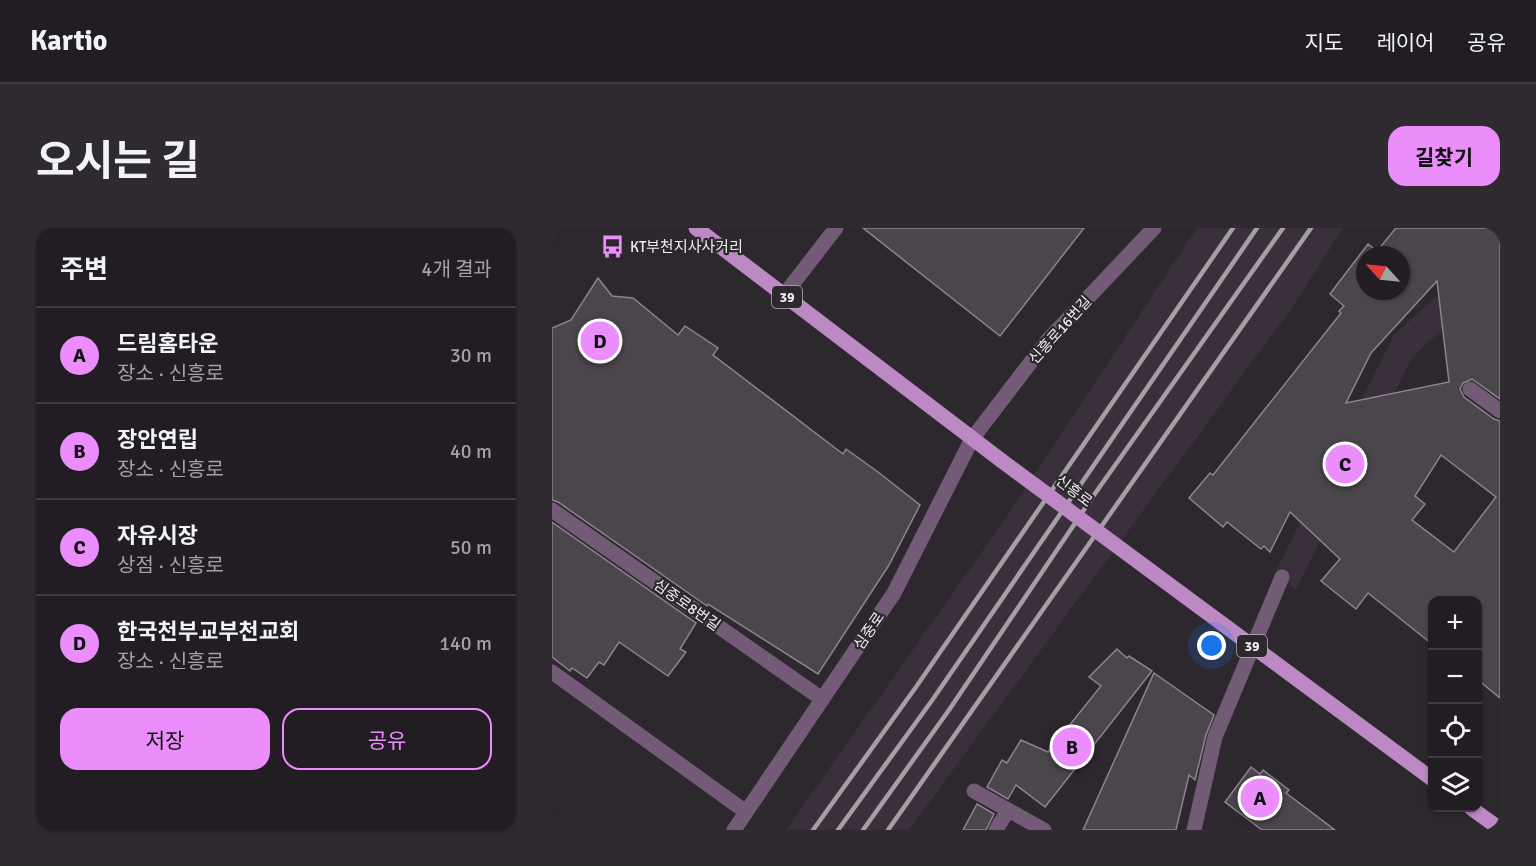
<!DOCTYPE html>
<html lang="ko">
<meta charset="utf-8">
<style>
:root{--surface:#221d22;--page:#2e2a2f;--text:#f1f3f6;--muted:#a2a2a5;--line:#3f3b40;--accent:#eb8dfb}
body{margin:0;font-family:Signika,"Noto Sans KR",sans-serif;background:var(--page);color:var(--text)}
.controls{position:absolute;right:18px;bottom:18px;display:grid;overflow:hidden;border-radius:12px;box-shadow:0 2px 4px #0004}
.controls button{width:54px;height:54px;display:grid;place-items:center;padding:0;border:0;border-bottom:2px solid var(--line);background:var(--surface);color:var(--text);font:30px sans-serif}
.compass{position:absolute;left:804px;top:18px;width:54px;height:54px;border-radius:50%;background:var(--surface);box-shadow:0 2px 4px #0004;rotate:297deg}
.you{position:absolute;left:660px;top:418px;width:21px;height:21px;margin:-15px;border:4px solid #fff;border-radius:50%;background:#1a73e8;box-shadow:0 0 0 9px #1a73e833}
.badge{display:grid;place-items:center;width:39px;height:39px;border-radius:50%;background:var(--accent);color:#111;font-size:20px;font-weight:700}
.pin{position:absolute;translate:-50% -50%;border:3px solid #fff;box-shadow:0 2px 6px #0006}
.list{margin:0;padding:0;list-style:none}
h2{display:flex;justify-content:space-between;align-items:center;height:78px;margin:0;padding:0 24px;font-size:26px}
h2 small{font-size:20px;font-weight:400;color:var(--muted)}
.list li{display:grid;grid-template-columns:39px 1fr auto;gap:18px;align-items:center;box-sizing:border-box;height:96px;padding:0 24px;border-top:2px solid var(--line)}
.list b{display:block;font-size:22px;white-space:nowrap}
.list p{margin:0;font-size:20px;white-space:nowrap;color:var(--muted)}
.list em{font-size:20px;font-style:normal;color:var(--muted)}
.actions{display:flex;gap:12px;padding:18px 24px}
.actions a{flex:1;padding:14px 0;border:2px solid var(--accent);border-radius:18px;text-align:center;font-size:21px;color:var(--accent)}
.actions .main{background:var(--accent);color:#111}
.icon{flex:none;width:33px;height:33px;fill:none;stroke:currentColor;stroke-width:2;stroke-linecap:round;stroke-linejoin:round}
.map{position:relative;flex:none;width:948px;height:602px;overflow:hidden;border-radius:18px}
header{display:flex;align-items:center;gap:36px;box-sizing:border-box;height:84px;padding:0 30px;background:var(--surface);border-bottom:2px solid var(--line)}
header strong{font-size:28px}
nav{display:flex;gap:33px;margin-inline-start:auto;font-size:21px}
.intro{display:flex;align-items:center;justify-content:space-between;box-sizing:border-box;height:144px;padding:0 36px}
h1{margin:0;font-size:42px}
.button{padding:15px 27px;border-radius:18px;background:var(--accent);color:#111;font-size:21px;font-weight:700}
main{display:flex;gap:36px;padding:0 36px}
aside{flex:1;background:var(--surface);border-radius:18px;box-shadow:0 2px 4px #0004}
.map>svg:first-child{display:block}
.built{fill:#3a303c}
.building{fill:#4b454c;stroke:#8d858e;stroke-width:1.5;fill-rule:evenodd}
.lines{fill:none;stroke-linecap:round;stroke-linejoin:round}
.minor{stroke:#735a77;stroke-width:15}
.major{stroke:#bc89c4;stroke-width:15}
.rail{stroke:#a59fa5;stroke-width:4.5}
.major-bridge{stroke:#bc89c4;stroke-width:15}
.labels{text-anchor:middle;dominant-baseline:central;stroke-width:4.5;stroke-linejoin:round;paint-order:stroke}
.shield{fill:#2d272e;stroke:#b6b0b6;stroke-width:1.5}
.shield-label{font-size:14px;font-weight:bold;fill:#f0ebf0}
.poi-label{font-size:15px;fill:#f0ebf0;stroke:#2d272e;text-anchor:start}
.street-label{font-size:15px;fill:#f0ebf0;stroke:#2d272e}
</style>
<header>
<strong>Kartio</strong>
<nav><a>지도</a><a>레이어</a><a>공유</a></nav>
</header>
<div class="intro"><h1>오시는 길</h1><a class="button">길찾기</a></div>
<main>
<aside>
<h2>주변<small>4개 결과</small></h2>
<ul class="list">
<li><span class="badge">A</span><div><b>드림홈타운</b><p>장소 · 신흥로</p></div><em>30 m</em></li>
<li><span class="badge">B</span><div><b>장안연립</b><p>장소 · 신흥로</p></div><em>40 m</em></li>
<li><span class="badge">C</span><div><b>자유시장</b><p>상점 · 신흥로</p></div><em>50 m</em></li>
<li><span class="badge">D</span><div><b>한국천부교부천교회</b><p>장소 · 신흥로</p></div><em>140 m</em></li>
</ul>
<div class="actions"><a class="main">저장</a><a>공유</a></div>
</aside>
<div class="map">
<svg width="948" height="602" viewBox="0 0 948 602">
<rect width="100%" height="100%" fill="#2d272e"/>
<g class="built">
<polygon points="645,0 791,0 741,78 357,602 234,602 453,291"/>
<polygon points="948,11 948,50 861,128 744,362 724,343 842,107"/>
</g>
<g class="building">
<polygon points="311,0 532,0 448,108"/>
<path d="M844,0H948V171L920,151L911,155L908,161L912,169L942,191L948,193V470L926,452V372H880V416L816,365L804,381L769,353L788,331L738,284L718,324L712,318L709,321L675,294L671,299L637,270L658,245L661,247L789,85L787,83L792,78L778,66L816,16L825,23ZM813,27H849V63H813ZM885,53L897,154L794,175L819,125ZM889,227L944,269L902,324L860,292L873,276L863,268Z"/>
<polygon points="46,50 60,68 81,70 126,107 133,98 166,120 161,127 291,226 294,221 326,244 368,277 337,337 266,446 156,376 155,378 6,274 0,272 0,100 19,92"/>
<polygon points="0,294 144,395 128,421 134,424 116,448 67,414 52,437 47,434 35,450 20,440 18,443 0,429"/>
<polygon points="565,421 575,430 577,428 600,443 493,579 464,557 456,571 435,559 450,532 455,535 469,512 496,524 549,458 537,449"/>
<polygon points="602,445 662,487 654,507 643,552 637,547 624,602 531,602"/>
<polygon points="699,539 708,546 711,542 737,562 734,565 783,602 710,602 673,574"/>
<polygon points="425,576 442,586 434,602 411,602"/>
</g>
<g class="lines">
<g class="minor">
<polyline points="232,67 284,0"/>
<polyline points="918,161 948,183"/>
<polyline points="0,282 270,471"/>
<polyline points="0,444 194,584"/>
<polyline points="422,563 492,602"/>
<polyline points="182,602 342,365 420,211 495,113 602,0"/>
<polyline points="444,602 456,582"/>
<polyline points="642,602 663,509 730,349"/>
</g>
<g class="major">
<polyline points="144,0 450,233"/>
<polyline points="919,580 948,601"/>
</g>
<g class="rail">
<polyline points="261,602 364,459 681,0"/>
<polyline points="286,602 381,471 705,0"/>
<polyline points="311,602 397,482 542,267 731,0"/>
<polyline points="336,602 759,0"/>
</g>
<polyline class="major-bridge" points="450,233 880,551"/>
</g>
<defs>
<symbol id="bus-bare" viewBox="-9 -9 18 18"><path d="M-5-6H5V4H4V6H2V4H-2V6H-4V4H-5ZM-3.5-4V0h7V-4ZM-3.5 1.2v1.5H-2V1.2ZM2 1.2v1.5H3.5V1.2Z" fill="#eb8dfb" stroke="#2d272e" stroke-width="2.5" paint-order="stroke"/></symbol>
</defs>
<g fill-rule="evenodd">
<use href="#bus-bare" x="44" y="2" width="33" height="33"/>
</g>
<g class="labels">
<g class="shield">
<rect x="220" y="58" width="30" height="22" rx="4.5"/>
<rect x="685" y="407" width="30" height="22" rx="4.5"/>
</g>
<g class="shield-label">
<text x="235" y="69">39</text>
<text x="700" y="418">39</text>
</g>
<g class="poi-label">
<text x="78" y="19">KT부천지사사거리</text>
</g>
<g class="street-label">
<text transform="translate(508 102) rotate(-48)">신흥로16번길</text>
<text transform="translate(522 263) rotate(37)">신흥로</text>
<text transform="translate(135 377) rotate(35)">심중로8번길</text>
<text transform="translate(317 403) rotate(-56)">심중로</text>
</g>
</g>
</svg>
<div class="controls">
<button>+</button>
<button>−</button>
<button><svg class="icon" aria-label="locate" viewBox="0 0 24 24"><circle cx="12" cy="12" r="6"/><path d="M12 2v4M12 18v4M2 12h4M18 12h4"/></svg></button>
<button><svg class="icon" aria-label="layers" viewBox="0 0 24 24"><path d="M12 4l9 5-9 5-9-5zM3 14l9 5 9-5"/></svg></button>
</div>
<svg class="compass" viewBox="-18 -18 36 36"><path d="M0-13l5 13h-10z" fill="#e53935"/><path d="M0 13l5-13h-10z" fill="#a2a2a5"/></svg>
<div class="you"></div>
<div class="pin badge" style="left:708px;top:570px">A</div>
<div class="pin badge" style="left:520px;top:519px">B</div>
<div class="pin badge" style="left:793px;top:236px">C</div>
<div class="pin badge" style="left:48px;top:113px">D</div>
</div>
</main>
